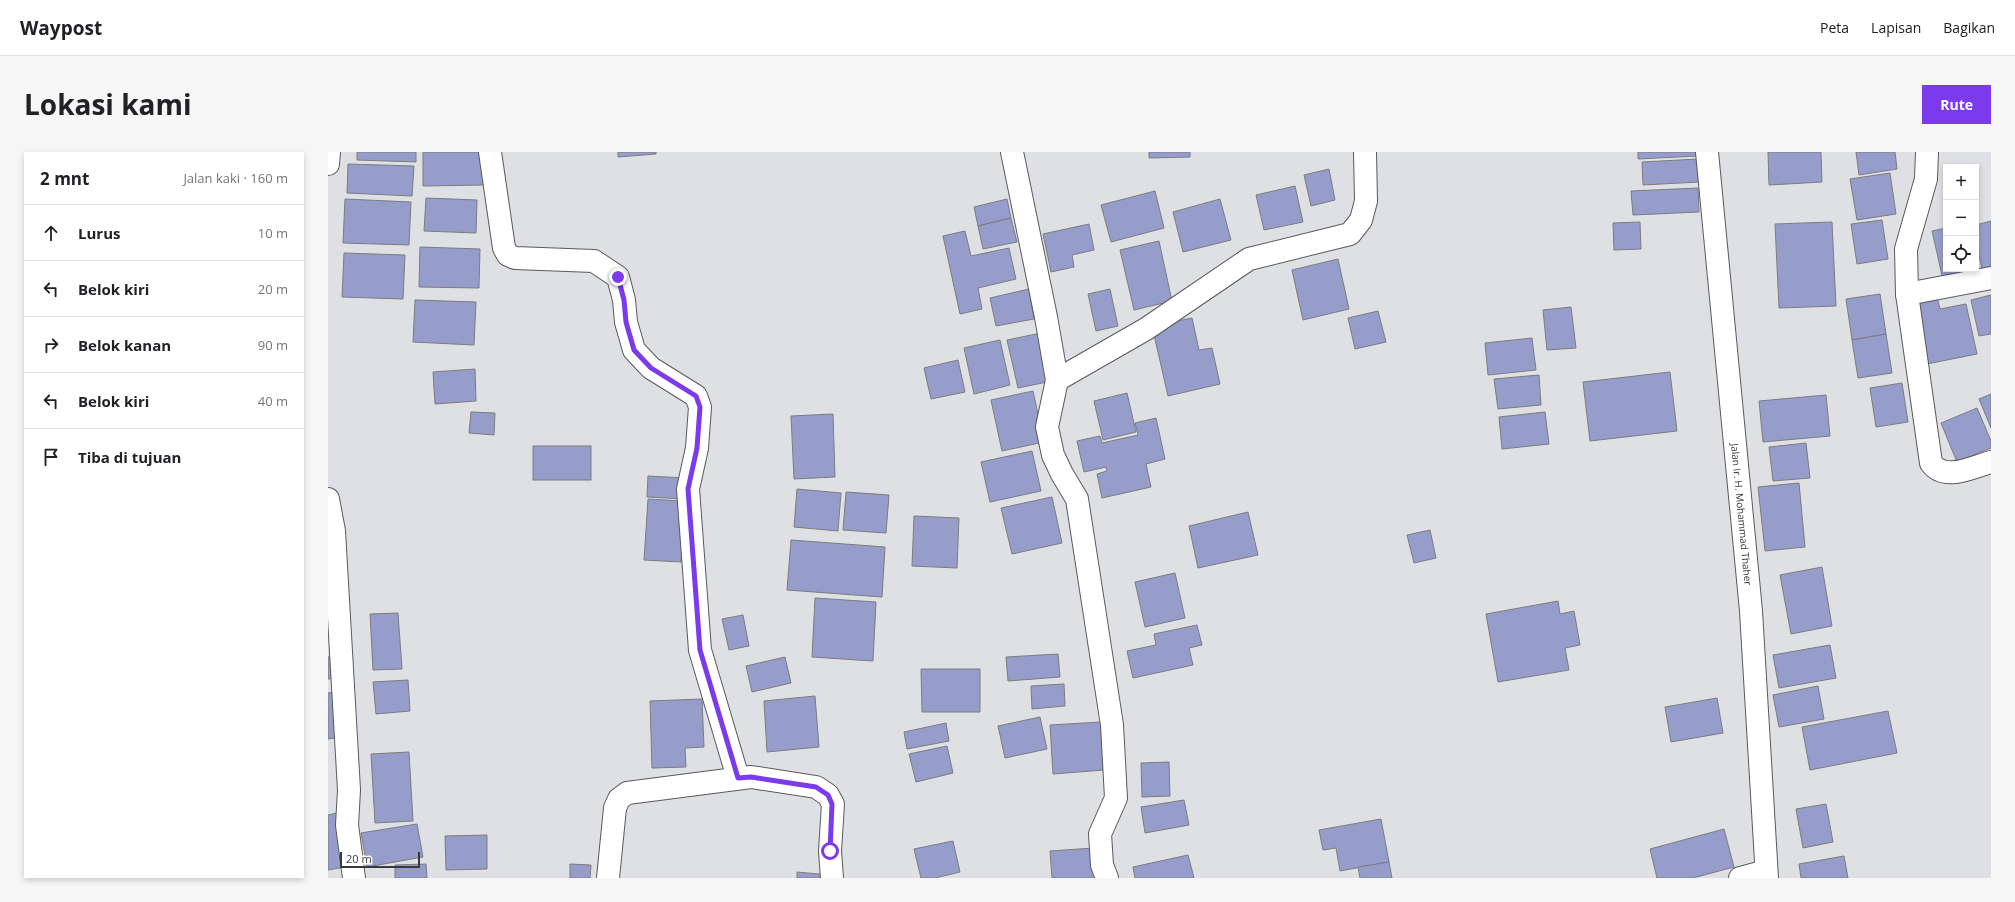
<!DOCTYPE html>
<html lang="id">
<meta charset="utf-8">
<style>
:root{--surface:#fff;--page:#f6f6f6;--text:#202124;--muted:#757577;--line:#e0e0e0;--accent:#7c3aed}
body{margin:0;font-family:"Open Sans",sans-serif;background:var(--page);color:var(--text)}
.controls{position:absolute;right:12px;top:12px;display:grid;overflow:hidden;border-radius:0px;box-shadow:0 2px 6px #0003}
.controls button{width:36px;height:36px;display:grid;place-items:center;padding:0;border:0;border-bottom:1px solid var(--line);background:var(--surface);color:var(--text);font:20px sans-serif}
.scale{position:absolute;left:12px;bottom:10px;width:80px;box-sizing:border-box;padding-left:4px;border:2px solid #38383a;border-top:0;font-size:11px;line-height:14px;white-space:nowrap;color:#38383a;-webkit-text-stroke:3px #fff;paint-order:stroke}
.stop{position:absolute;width:12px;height:12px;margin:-9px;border:3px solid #7c3aed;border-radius:50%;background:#fff}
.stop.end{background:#7c3aed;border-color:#fff;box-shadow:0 1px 4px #0008}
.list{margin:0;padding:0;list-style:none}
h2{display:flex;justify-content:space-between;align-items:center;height:52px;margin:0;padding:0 16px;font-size:17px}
h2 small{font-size:13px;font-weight:400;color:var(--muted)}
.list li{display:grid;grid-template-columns:26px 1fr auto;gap:12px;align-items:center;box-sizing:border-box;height:56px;padding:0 16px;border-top:1px solid var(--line)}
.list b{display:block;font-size:15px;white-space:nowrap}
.list em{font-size:13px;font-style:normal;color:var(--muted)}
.icon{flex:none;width:22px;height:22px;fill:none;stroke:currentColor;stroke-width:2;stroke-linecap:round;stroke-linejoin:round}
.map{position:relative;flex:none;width:1663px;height:726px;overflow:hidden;border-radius:0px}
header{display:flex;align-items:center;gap:24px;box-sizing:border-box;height:56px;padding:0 20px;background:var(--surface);border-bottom:1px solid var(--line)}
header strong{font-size:19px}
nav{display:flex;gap:22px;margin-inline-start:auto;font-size:14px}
.intro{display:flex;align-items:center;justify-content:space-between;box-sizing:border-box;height:96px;padding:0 24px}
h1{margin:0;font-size:28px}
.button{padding:10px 18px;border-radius:0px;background:var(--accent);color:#fff;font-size:14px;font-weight:700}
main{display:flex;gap:24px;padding:0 24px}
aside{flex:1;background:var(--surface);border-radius:0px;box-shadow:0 2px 6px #0003}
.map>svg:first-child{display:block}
.building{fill:#979dcb;stroke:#7c7c80}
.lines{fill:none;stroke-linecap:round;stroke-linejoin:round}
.street-casing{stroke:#595a5e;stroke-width:24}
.secondary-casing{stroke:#595a5e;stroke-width:24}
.street{stroke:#fff;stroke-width:22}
.secondary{stroke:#fff;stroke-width:22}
.route{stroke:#7c3aed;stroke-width:5}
.labels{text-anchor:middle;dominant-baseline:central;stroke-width:3;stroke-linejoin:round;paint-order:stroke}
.street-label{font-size:10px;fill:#38383a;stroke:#fff}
</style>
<header>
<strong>Waypost</strong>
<nav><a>Peta</a><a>Lapisan</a><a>Bagikan</a></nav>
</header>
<div class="intro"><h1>Lokasi kami</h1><a class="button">Rute</a></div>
<main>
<aside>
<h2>2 mnt<small>Jalan kaki · 160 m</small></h2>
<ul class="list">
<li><svg class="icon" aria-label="ahead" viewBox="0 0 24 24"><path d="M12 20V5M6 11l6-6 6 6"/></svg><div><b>Lurus</b></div><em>10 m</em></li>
<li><svg class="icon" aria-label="left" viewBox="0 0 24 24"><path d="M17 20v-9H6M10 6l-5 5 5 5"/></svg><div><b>Belok kiri</b></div><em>20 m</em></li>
<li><svg class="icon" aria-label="right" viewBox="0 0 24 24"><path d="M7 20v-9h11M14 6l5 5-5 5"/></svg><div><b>Belok kanan</b></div><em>90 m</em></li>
<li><svg class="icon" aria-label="left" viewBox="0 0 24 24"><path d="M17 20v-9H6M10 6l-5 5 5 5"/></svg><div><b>Belok kiri</b></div><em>40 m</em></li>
<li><svg class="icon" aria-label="arrive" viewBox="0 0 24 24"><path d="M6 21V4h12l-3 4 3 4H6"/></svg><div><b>Tiba di tujuan</b></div></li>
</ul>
</aside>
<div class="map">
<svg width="1663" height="726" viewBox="0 0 1663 726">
<rect width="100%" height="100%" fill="#dfe0e4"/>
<g class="building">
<polygon points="29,0 88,0 88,10 29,8"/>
<polygon points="95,0 155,0 155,33 95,34"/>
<polygon points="290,0 328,0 328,2 290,5"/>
<polygon points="821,0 862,0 862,5 821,6"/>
<polygon points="1310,0 1370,0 1370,4 1310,7"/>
<polygon points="1440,0 1493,0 1494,30 1441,33"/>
<polygon points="1528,0 1567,0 1569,17 1531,23"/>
<polygon points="1370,7 1371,30 1315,33 1314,10"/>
<polygon points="20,12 86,14 84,44 19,41"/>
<polygon points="1001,17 1007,48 983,54 976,23"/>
<polygon points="1562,21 1568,62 1529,68 1522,27"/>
<polygon points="967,34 975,70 936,78 928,43"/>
<polygon points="1370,36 1371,60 1305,63 1303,39"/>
<polygon points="827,39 836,76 783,90 773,53"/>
<polygon points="98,46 149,48 148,81 96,79"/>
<polygon points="17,47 83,50 81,93 15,91"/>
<polygon points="679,47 683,66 650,74 646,55"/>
<polygon points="892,47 903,88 855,100 845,60"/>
<polygon points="683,66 689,90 655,97 650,74"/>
<polygon points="1554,68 1560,107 1529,112 1523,72"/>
<polygon points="1663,69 1663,119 1655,121 1648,91 1648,73"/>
<polygon points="1312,70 1313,97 1286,98 1285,71"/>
<polygon points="1504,70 1508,154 1451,156 1447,72"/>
<polygon points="761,72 766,98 744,103 746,115 723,120 715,82"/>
<polygon points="1618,76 1618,117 1648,117 1648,111 1651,123 1616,132 1604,79"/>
<polygon points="637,79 643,104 681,96 688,127 650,136 654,157 632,162 615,84"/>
<polygon points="831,89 844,149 806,158 792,98"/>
<polygon points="92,95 152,97 151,136 91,135"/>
<polygon points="16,101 77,103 75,147 14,145"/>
<polygon points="1010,107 1021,157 975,168 964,118"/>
<polygon points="701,137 706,167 668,174 662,146"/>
<polygon points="782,137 790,174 768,179 760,142"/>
<polygon points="1608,141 1612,157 1638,152 1649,202 1599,212 1585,147"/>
<polygon points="1552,142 1558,182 1524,188 1518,147"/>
<polygon points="1663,143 1663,182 1651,184 1643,148"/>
<polygon points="87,148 148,150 146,193 85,190"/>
<polygon points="1243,155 1248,196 1219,198 1215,158"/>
<polygon points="1050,159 1058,190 1027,197 1020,166"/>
<polygon points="864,166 871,198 884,196 892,232 840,244 824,174"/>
<polygon points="713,181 724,229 690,236 679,188"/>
<polygon points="1558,182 1564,221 1530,226 1524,188"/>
<polygon points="1204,186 1208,218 1160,223 1157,191"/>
<polygon points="672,188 682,233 646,242 636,196"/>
<polygon points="630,208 637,240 603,247 596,216"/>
<polygon points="147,217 148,249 107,252 105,220"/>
<polygon points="1342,220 1349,279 1262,289 1255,230"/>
<polygon points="1211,223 1213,253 1170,257 1166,227"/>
<polygon points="1574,231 1580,270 1548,275 1542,236"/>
<polygon points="705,239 716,290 674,299 663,248"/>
<polygon points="799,241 808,280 775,288 766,249"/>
<polygon points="1663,242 1663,276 1651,247"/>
<polygon points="1498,243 1502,284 1435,290 1431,249"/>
<polygon points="1649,256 1663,289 1663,296 1629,310 1613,271"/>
<polygon points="143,260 167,261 166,283 141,281"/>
<polygon points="1217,260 1221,292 1174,297 1171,265"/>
<polygon points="505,262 507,325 466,327 463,264"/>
<polygon points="828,266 837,307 818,312 823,335 774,346 769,322 779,319 778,315 756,320 749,289 772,284 774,291 810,283 807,271"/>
<polygon points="1478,291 1482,326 1445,329 1441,295"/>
<rect x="205" y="294" width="58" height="34"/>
<polygon points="704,299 713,339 662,350 653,310"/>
<polygon points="320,324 358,326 357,347 319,345"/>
<polygon points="1471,331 1477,395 1437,399 1430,335"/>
<polygon points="469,337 513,341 510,379 466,375"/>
<polygon points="518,340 561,343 558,381 515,378"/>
<polygon points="724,345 734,391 684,402 673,356"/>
<polygon points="320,347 356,349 353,410 316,408"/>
<polygon points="920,360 930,403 870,416 861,374"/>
<polygon points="586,364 631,366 629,416 584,414"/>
<polygon points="1102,378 1108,406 1086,411 1079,383"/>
<polygon points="463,388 557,395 554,445 459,438"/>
<polygon points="1494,415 1504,474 1463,482 1452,423"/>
<polygon points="847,421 857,466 817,475 807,430"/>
<polygon points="487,446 548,450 545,509 484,505"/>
<polygon points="1230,449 1232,462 1246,459 1252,493 1237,496 1241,518 1170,530 1158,462"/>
<polygon points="70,461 74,517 45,518 42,462"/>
<polygon points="415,463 421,494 401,498 394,467"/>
<polygon points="869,473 874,493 861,496 865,513 805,526 799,499 828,493 826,482"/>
<polygon points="1502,493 1508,526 1451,536 1445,503"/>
<polygon points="730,502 732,525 680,529 678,505"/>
<polygon points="0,505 7,505 8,526 0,527"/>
<polygon points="457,505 463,531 424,540 418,514"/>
<polygon points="593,517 652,517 652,560 594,560"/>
<polygon points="80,528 82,559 48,562 45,530"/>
<polygon points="736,532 737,554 704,557 703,534"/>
<polygon points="1490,534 1496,567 1451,575 1445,543"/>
<polygon points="6,540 13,585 0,587 0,541"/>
<polygon points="487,544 491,595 439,600 436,549"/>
<polygon points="1389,546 1395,581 1343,590 1337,555"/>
<polygon points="374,547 376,595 357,596 358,615 324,616 322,549"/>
<polygon points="1560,559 1569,601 1482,618 1474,575"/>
<polygon points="712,565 719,597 677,606 670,574"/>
<polygon points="773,570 776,618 725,622 722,573"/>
<polygon points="618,571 621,589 579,597 576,580"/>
<polygon points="619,594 625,621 588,630 581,602"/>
<polygon points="81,600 85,669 47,671 43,602"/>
<polygon points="841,610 842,644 814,645 813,611"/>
<polygon points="856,648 861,673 817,681 813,655"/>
<polygon points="1498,652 1505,690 1475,696 1468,657"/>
<polygon points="9,661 18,715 0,718 0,663"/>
<polygon points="1053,667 1061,710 1012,719 1008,696 995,698 991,678"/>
<polygon points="89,672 95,705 39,715 33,681"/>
<polygon points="1396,677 1406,715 1365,726 1329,726 1322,697"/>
<polygon points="159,683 159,717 118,718 117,684"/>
<polygon points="625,689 632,720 607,726 593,726 586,697"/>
<polygon points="765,696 767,726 724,726 722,699"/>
<polygon points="860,703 866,726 807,726 805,715"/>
<polygon points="1516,704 1520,726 1473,726 1471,712"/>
<polygon points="1061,710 1064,726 1032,726 1030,715"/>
<polygon points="98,712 99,726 67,726 67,713"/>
<polygon points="242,712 263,713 262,726 242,726"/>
<polygon points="469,720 502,723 502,726 469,726"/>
</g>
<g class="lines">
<defs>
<g id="street">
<polyline points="162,0 176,96 180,103 187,106 266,109 290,125 296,148 298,170 306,198 323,216 368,244 372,255 369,296 360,337 372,498 410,626"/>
<polyline points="684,0 718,165 729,228 719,275 725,303 734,322 749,347 784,573 788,646 772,682 774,713 779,726"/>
<polyline points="0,12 1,0"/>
<path d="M1663,126L1579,142L1603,311C1617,330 1644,315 1663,310"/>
<polyline points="1579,142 1578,97 1598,27 1599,0"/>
<polyline points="729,228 818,177 921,107 1022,82 1033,68 1038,49 1037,0"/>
<polyline points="0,347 6,379 21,638 19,673 26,726"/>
<polyline points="280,726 287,656 291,647 299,641 423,625 488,635 500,643 505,652 502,699 504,726"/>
<polyline points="1412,726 1438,719"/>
</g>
<g id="secondary">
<path id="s1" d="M1379,0L1423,459L1439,726"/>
</g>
</defs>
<use href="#street" class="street-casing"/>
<use href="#secondary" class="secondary-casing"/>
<use href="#street" class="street"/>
<use href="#secondary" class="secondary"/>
</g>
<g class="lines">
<polyline class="route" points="290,125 296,148 298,170 306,198 323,216 368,244 372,255 369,296 360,337 372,498 410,626 423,625 488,635 500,643 504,652 502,699"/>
</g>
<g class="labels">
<g class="street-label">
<text stroke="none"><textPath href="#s1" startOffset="364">Jalan Ir. H. Mohammad Thaher</textPath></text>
</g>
</g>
</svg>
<div class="controls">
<button>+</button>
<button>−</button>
<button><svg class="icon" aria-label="locate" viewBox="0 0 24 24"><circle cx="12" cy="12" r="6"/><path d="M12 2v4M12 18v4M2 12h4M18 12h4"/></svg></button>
</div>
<div class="scale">20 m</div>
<div class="stop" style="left:502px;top:699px"></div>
<div class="stop end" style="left:290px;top:125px"></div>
</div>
</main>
